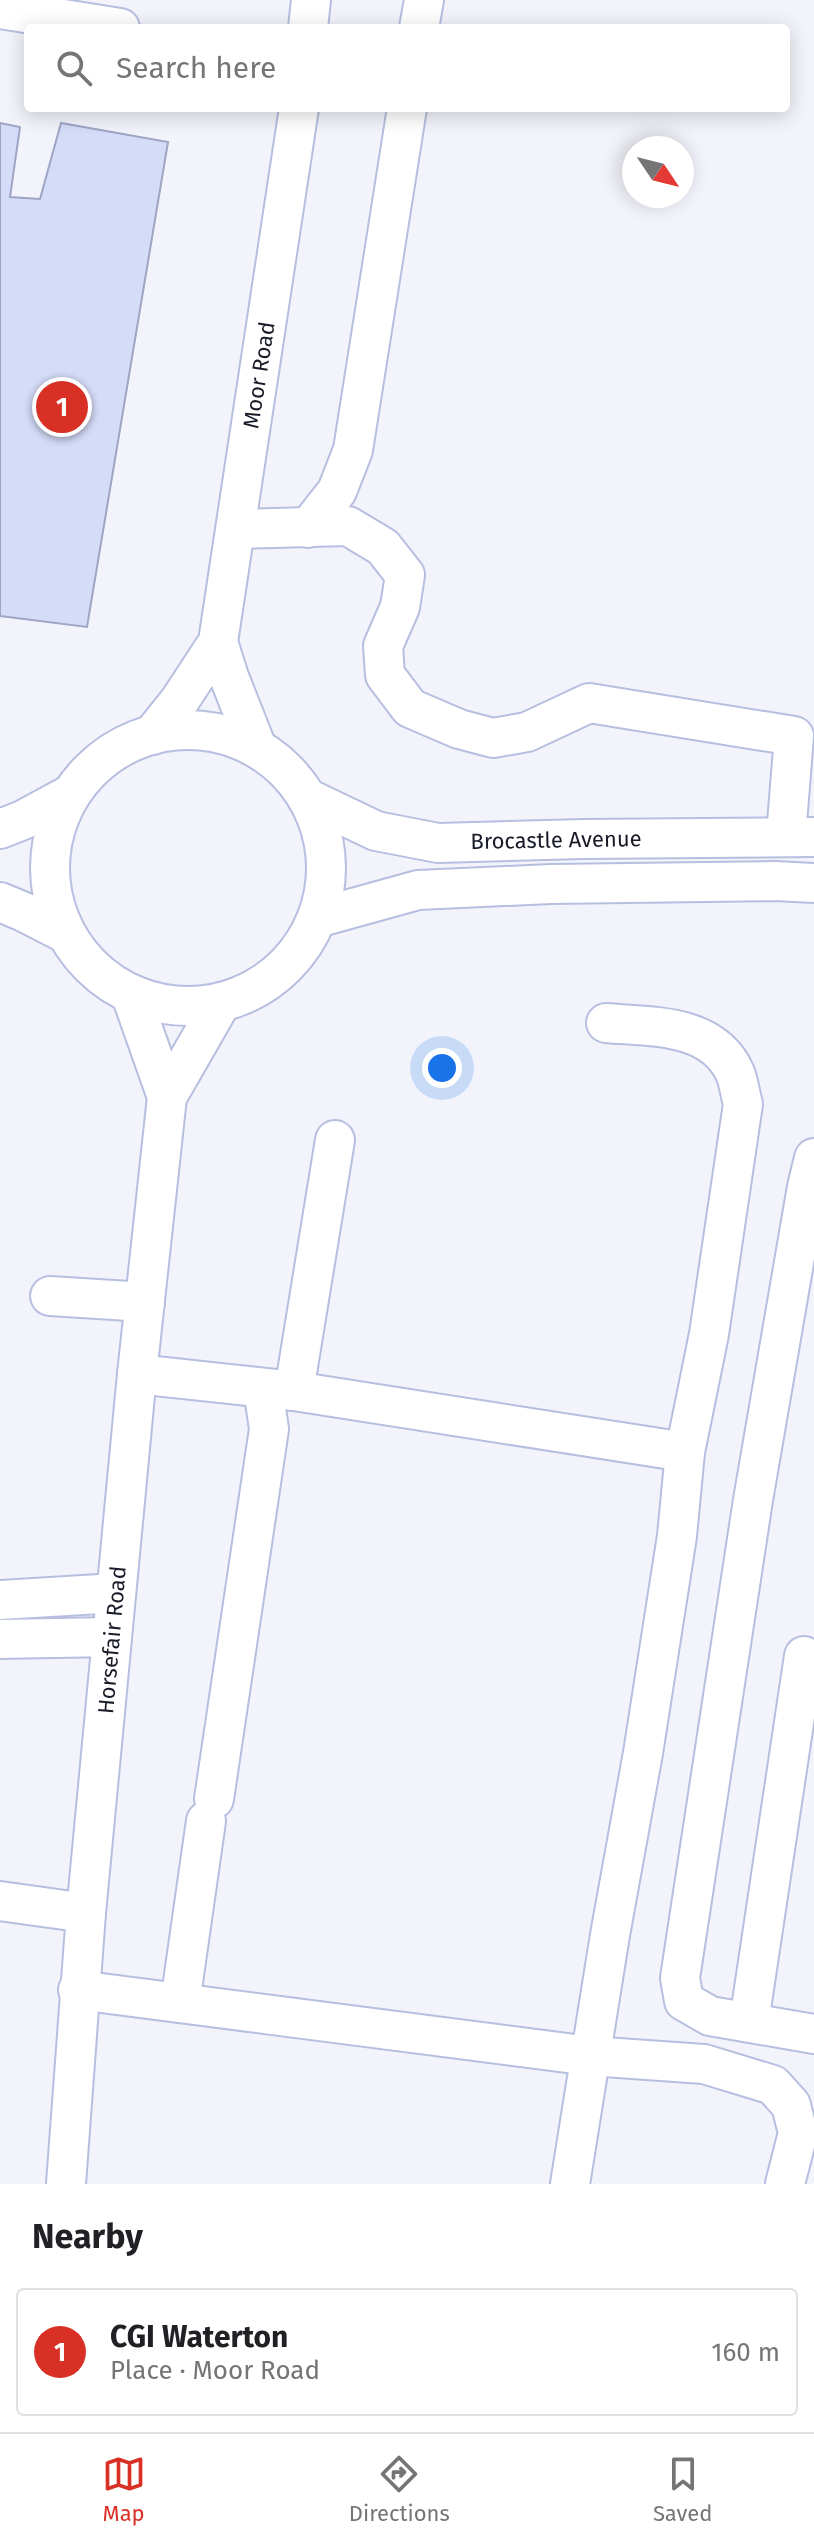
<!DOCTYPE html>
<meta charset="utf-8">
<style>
:root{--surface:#fff;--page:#f6f6f6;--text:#202124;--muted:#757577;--line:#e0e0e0;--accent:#d93025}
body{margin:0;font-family:"Fira Sans",sans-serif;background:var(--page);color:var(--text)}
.compass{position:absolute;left:622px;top:136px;width:72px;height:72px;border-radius:50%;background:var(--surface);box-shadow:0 4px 20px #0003;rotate:125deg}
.you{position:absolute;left:442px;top:1068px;width:28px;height:28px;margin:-20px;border:6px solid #fff;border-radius:50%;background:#1a73e8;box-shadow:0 0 0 12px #1a73e833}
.badge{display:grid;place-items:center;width:52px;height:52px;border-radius:50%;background:var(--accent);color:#fff;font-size:26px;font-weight:700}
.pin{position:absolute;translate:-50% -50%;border:4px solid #fff;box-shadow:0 2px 8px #0006}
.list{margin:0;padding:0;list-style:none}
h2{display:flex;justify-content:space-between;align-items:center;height:104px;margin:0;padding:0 32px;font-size:34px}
h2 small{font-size:26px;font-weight:400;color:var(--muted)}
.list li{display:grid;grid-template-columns:52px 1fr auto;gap:24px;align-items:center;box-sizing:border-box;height:128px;margin:0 16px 16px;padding:0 16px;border:2px solid var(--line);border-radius:8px}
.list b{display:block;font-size:30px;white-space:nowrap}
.list p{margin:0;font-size:26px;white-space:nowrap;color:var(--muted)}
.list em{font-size:26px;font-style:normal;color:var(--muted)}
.icon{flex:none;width:44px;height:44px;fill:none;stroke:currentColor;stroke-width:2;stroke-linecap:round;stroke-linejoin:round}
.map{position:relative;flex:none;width:814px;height:2184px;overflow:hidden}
.search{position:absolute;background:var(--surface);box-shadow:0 4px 20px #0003;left:24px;right:24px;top:24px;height:88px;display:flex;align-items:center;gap:20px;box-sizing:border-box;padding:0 28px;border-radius:8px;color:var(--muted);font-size:30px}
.sheet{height:248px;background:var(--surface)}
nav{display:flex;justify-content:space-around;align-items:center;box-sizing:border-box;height:112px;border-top:2px solid var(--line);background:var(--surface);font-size:22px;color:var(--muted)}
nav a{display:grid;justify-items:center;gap:4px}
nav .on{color:var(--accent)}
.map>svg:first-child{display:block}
.building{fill:#d5dcf8;stroke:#9ea5c5;stroke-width:2}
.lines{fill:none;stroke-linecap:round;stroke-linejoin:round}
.minor-casing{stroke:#b7bfe0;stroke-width:42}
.minor{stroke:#fff;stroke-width:38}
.labels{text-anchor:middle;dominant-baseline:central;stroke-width:8;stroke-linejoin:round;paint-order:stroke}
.street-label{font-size:22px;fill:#191c28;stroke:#fff}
</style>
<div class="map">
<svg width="814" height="2184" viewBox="0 0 814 2184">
<rect width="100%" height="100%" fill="#f3f4fb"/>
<polygon class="building" points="0,123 20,127 10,197 40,199 61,123 168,142 87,627 0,616"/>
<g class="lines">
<defs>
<g id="minor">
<polyline points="0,9 120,28"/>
<polyline points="308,28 311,0"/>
<polyline points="419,28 424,0"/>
<polyline points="308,528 337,491 353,450 407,108"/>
<polyline points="236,529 348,526 383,547 405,575 400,607 383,646 385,675 410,708 459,729 493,738 527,732 589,703 794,736 786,836"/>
<polyline points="218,642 229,677 257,748"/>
<circle cx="188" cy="868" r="138"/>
<polyline points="152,735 180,700 218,642 299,108"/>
<polyline points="307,798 376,831 438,843 584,839 814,837"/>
<polyline points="0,829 23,820 71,794"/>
<polyline points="0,902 24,912 65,933"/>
<polyline points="317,918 418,890 551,884 775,881 814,883"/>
<polyline points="131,995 167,1097"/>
<polyline points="814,1158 807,1187 753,1500 680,1978 684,2001 710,2016 814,2034"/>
<polyline points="50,1296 145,1302"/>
<polyline points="137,1374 294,1391 685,1452"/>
<polyline points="294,1391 335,1140"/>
<polyline points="0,1600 116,1593"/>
<polyline points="0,1639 112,1637"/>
<polyline points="214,1799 269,1429 263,1388"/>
<polyline points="0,1901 86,1913"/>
<polyline points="78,1990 590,2056 704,2064 773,2085 791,2105 798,2133 785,2184"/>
<polyline points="180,2003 206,1821"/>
<polyline points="749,2022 804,1656"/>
<polyline points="66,2184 86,1913 137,1374 167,1097 221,1003"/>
<path d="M570,2184L610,1935L643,1753L677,1536L685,1452L709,1334L743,1104C740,1094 739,1082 735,1073C713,1023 651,1027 606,1023"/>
</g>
</defs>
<use href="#minor" class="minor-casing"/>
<use href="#minor" class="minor"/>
</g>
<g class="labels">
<g class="street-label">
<text transform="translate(259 375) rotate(-81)">Moor Road</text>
<text transform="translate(556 840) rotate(-1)">Brocastle Avenue</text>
<text transform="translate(112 1640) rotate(-85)">Horsefair Road</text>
</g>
</g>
</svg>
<svg class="compass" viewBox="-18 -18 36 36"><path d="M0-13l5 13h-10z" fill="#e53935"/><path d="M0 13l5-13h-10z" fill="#757577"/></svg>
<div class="you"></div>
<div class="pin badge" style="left:62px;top:407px">1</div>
<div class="search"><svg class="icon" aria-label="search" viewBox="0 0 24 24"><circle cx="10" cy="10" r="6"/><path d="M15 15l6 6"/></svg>Search here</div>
</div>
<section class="sheet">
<h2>Nearby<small></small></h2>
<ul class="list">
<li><span class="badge">1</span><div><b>CGI Waterton</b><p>Place · Moor Road</p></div><em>160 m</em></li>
</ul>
</section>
<nav>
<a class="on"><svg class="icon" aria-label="map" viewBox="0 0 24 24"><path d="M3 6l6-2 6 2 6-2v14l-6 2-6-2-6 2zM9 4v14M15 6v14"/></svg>Map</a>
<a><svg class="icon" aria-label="directions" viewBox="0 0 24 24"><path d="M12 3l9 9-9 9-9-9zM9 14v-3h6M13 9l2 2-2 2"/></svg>Directions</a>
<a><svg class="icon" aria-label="saved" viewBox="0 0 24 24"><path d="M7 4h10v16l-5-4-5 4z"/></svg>Saved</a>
</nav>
